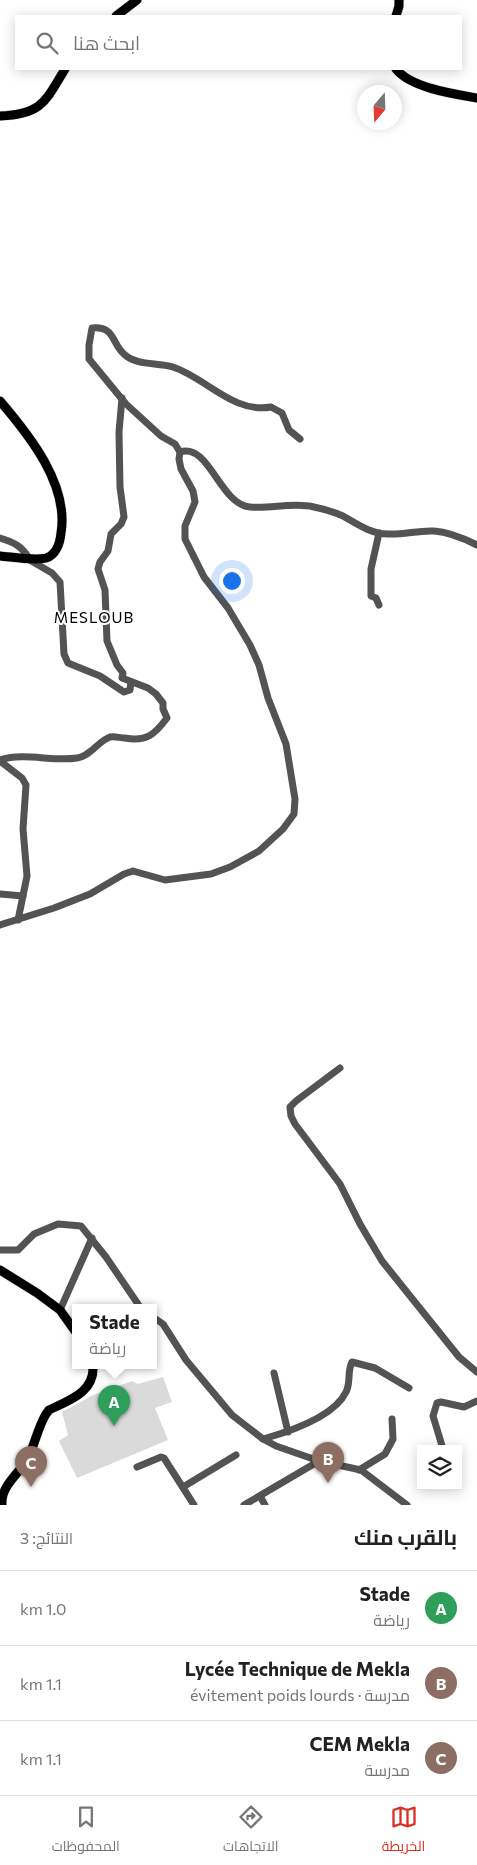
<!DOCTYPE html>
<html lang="ar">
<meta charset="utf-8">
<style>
:root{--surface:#fff;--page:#f6f6f6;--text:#222;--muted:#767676;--line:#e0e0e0;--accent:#d93025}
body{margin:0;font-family:Commissioner,Cairo,sans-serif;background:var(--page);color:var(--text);direction:rtl}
.controls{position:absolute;right:15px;bottom:15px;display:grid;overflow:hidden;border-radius:0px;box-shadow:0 2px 12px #0003}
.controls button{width:45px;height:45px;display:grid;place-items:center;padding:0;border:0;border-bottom:1px solid var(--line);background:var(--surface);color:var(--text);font:25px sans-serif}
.compass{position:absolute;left:357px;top:85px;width:45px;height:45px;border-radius:50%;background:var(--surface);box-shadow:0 2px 12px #0003;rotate:199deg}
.you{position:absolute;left:231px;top:580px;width:18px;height:18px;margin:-12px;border:4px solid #fff;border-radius:50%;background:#1a73e8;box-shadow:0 0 0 8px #1a73e833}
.badge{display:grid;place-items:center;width:32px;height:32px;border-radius:50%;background:var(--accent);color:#fff;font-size:16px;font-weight:700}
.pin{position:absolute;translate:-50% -41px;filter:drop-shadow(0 1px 2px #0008)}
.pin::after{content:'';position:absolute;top:26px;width:18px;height:15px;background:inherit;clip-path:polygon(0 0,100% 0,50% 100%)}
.popup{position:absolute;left:72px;top:1304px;width:85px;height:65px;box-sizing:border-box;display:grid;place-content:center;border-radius:0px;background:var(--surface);filter:drop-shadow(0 1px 4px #0005);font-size:16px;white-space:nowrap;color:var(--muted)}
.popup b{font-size:19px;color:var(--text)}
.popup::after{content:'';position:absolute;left:50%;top:100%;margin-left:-10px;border:10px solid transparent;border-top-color:var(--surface)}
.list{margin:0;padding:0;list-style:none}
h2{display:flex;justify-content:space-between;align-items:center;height:65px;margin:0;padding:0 20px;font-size:21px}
h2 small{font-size:16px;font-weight:400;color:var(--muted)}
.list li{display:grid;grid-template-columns:32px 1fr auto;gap:15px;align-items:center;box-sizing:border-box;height:75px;padding:0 20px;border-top:1px solid var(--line)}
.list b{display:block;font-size:19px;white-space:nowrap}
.list p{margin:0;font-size:16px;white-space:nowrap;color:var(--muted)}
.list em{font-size:16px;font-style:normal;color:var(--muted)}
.icon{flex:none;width:28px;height:28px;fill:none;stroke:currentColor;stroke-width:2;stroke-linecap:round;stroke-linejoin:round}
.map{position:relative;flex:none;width:477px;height:1505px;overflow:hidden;direction:ltr}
.search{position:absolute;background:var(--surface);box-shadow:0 2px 12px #0003;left:15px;right:15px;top:15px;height:55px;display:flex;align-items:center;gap:12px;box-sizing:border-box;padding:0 18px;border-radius:0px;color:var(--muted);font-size:19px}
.sheet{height:290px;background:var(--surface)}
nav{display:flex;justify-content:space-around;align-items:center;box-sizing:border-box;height:70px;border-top:1px solid var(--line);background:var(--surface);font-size:14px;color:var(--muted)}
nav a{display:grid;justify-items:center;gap:2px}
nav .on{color:var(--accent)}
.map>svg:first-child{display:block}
.green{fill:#dadada}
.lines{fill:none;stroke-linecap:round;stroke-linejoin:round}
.major-casing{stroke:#dbdbdb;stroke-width:10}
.minor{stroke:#535353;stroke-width:7}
.major{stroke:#000;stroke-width:9}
.labels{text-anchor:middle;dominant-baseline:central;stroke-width:4;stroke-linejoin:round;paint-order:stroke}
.quarter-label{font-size:15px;letter-spacing:1px;fill:#000;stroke:#fff}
</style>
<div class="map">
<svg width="477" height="1505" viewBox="0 0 477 1505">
<rect width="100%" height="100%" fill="#fff"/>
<polygon class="green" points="163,1377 172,1402 155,1408 168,1440 77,1478 59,1441 68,1435 62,1412 93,1395 132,1381 138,1384"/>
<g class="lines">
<defs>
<g id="major">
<polyline points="116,16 137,0"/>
<polyline points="396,16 399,6 399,0"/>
<path d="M396,69C411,88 454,94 477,98"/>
<path d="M0,116C42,114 45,102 65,69"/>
<path d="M0,401C30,436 69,485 61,533C60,543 56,555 46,558C35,561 12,557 0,556"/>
<polyline points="0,1270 37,1293 60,1310 75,1331"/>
<path d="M2,1505C0,1486 20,1473 28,1458C35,1444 38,1427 46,1414L49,1410C70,1400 95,1392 93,1365"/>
</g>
</defs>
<use href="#major" class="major-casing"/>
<g class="minor">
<path d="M180,452L175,444L161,436L126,404L89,359V345L92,328C116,326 111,344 125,355C138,366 157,362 173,367C206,378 234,414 271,407L282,413L289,430L300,439"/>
<polyline points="379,533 371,569 371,596 376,598 379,605"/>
<path d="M0,538C14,542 21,546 29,558"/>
<polyline points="28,559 52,573 60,582 64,654 68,663 100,676 124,692 130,690 131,682"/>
<path d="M0,760C25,752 52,762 77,758C91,756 98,741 110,737C115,736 120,738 125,738C147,742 155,734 167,718L163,709V703L156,694L148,688L122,678L123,673L117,665L107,641L105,590L98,569L100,562L108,551L111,534L121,524L124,517L120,487L119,432L122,398"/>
<polyline points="0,761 22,778 26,785 23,829 27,876 18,920"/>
<polyline points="0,894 23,896"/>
<path d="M0,925L54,908L90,894L124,874L133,871L165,880L211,874L230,867L259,851L283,829L294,814L295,799L286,744L268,698L259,665L250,645L228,608L204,577L185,539V526L195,502L193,491L181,469L179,459L180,452C209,442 220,505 250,507C271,509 293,502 314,507C324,509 334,512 343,516C357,524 371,534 388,534C403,535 419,530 434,531C449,532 463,538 477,545"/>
<polyline points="340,1068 296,1101 290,1107 291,1116 295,1124 340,1184 360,1224 382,1261 459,1357 477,1372"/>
<polyline points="0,1250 18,1250 34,1234 58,1224 81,1226 106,1257 140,1307"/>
<polyline points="60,1310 92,1238"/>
<polyline points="153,1317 163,1324 186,1360 232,1415 263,1439 276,1446 319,1461 361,1470 407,1505"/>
<polyline points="274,1373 288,1432"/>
<path d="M263,1439C288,1432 334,1417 346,1392C351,1383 347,1371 352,1362L375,1368L409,1388"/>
<polyline points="443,1449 433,1416 437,1403 441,1402 464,1407 477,1401"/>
<polyline points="137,1467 161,1457 164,1458 194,1505"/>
<polyline points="359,1470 385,1454 393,1439 392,1419"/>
<polyline points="183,1487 236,1455"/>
<polyline points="260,1496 265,1505"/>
<polyline points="244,1505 319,1461"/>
</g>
<use href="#major" class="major"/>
</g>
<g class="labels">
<g class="quarter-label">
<text x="94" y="617">MESLOUB</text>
</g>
</g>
</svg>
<div class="controls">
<button><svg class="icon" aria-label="layers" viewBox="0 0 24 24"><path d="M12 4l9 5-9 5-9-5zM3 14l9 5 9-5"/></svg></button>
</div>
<svg class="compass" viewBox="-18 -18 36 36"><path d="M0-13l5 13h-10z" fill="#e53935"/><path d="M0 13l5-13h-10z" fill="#767676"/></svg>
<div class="you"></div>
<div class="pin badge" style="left:114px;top:1426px;background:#2e9e5b">A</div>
<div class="popup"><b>Stade</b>رياضة</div>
<div class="pin badge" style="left:328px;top:1483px;background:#8d6e63">B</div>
<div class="pin badge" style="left:31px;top:1487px;background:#8d6e63">C</div>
<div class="search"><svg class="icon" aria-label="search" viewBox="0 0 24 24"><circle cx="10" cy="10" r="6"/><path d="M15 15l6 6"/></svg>ابحث هنا</div>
</div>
<section class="sheet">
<h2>بالقرب منك<small>النتائج: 3</small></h2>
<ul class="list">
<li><span class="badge" style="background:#2e9e5b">A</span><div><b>Stade</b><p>رياضة</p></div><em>1.0 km</em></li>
<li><span class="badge" style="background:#8d6e63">B</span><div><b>Lycée Technique de Mekla</b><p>مدرسة · évitement poids lourds</p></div><em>1.1 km</em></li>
<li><span class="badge" style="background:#8d6e63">C</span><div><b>CEM Mekla</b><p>مدرسة</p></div><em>1.1 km</em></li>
</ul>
</section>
<nav>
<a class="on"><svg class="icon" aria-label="map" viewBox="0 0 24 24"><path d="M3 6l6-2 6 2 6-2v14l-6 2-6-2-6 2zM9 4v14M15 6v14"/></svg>الخريطة</a>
<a><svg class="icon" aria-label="directions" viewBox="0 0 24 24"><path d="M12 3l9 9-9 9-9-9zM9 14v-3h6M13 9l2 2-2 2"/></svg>الاتجاهات</a>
<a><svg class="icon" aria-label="saved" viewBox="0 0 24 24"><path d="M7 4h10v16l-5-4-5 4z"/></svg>المحفوظات</a>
</nav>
